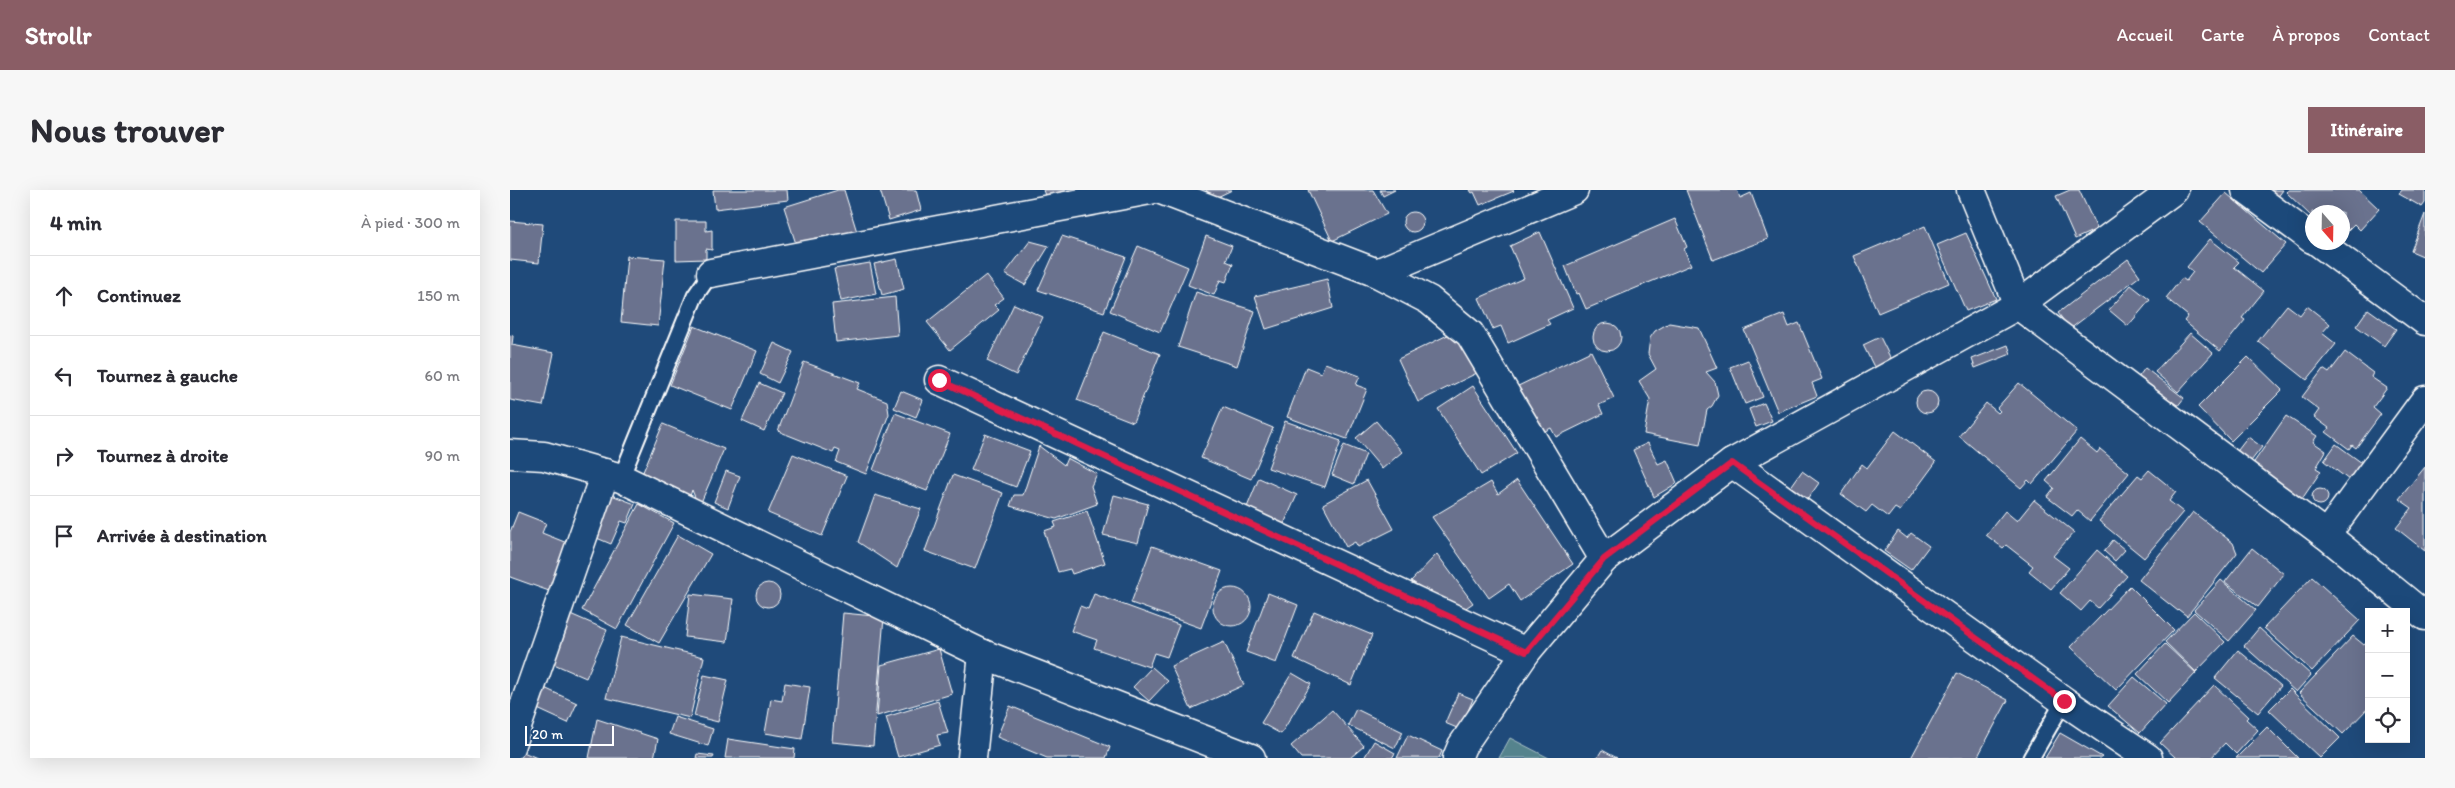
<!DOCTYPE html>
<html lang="fr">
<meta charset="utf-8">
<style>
:root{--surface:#fff;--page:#f7f7f7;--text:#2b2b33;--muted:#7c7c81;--line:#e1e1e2;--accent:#8a5d65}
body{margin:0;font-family:Itim,sans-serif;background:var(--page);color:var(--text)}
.controls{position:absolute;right:15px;bottom:15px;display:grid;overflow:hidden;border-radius:0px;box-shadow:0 5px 20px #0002}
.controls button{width:45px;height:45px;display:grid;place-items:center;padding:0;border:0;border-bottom:1px solid var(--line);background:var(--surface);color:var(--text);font:25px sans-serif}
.compass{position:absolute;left:1795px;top:15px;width:45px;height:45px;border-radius:50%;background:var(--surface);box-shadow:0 5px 20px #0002;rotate:160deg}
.scale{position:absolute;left:15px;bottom:12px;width:89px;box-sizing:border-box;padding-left:5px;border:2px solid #fff;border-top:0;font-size:14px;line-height:18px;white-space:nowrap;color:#fff;-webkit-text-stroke:4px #1f4a7a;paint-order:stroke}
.stop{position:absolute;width:15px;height:15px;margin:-11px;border:4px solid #e11d48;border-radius:50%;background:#fff}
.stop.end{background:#e11d48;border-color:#fff;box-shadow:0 1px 5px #0008}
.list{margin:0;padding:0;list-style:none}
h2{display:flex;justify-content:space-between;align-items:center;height:65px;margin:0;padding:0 20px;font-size:21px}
h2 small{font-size:16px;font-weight:400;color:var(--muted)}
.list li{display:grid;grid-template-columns:32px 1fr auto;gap:15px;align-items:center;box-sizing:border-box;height:80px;padding:0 20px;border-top:1px solid var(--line)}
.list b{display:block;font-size:19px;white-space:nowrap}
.list em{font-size:16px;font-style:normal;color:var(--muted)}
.icon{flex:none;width:28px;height:28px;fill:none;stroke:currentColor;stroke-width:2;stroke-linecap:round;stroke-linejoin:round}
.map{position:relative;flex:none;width:1915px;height:568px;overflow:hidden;border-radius:0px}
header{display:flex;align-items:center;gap:30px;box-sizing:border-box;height:70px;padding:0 25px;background:var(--accent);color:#fff}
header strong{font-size:24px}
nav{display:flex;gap:28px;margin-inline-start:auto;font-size:18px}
.intro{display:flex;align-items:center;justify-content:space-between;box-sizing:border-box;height:120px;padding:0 30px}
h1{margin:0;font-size:35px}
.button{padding:12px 22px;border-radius:0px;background:var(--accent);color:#fff;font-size:18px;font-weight:700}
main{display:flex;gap:30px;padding:0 30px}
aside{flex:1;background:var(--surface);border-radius:0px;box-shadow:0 5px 20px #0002}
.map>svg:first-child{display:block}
.green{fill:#55838d;stroke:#aac1c6}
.building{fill:#6b728e;stroke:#fff}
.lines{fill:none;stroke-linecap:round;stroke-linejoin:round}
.lane-casing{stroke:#fff;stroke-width:19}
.street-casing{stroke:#fff;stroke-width:31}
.lane{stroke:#1f4a7a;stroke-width:15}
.street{stroke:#1f4a7a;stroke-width:28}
.route{stroke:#e11d48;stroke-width:6}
</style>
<header>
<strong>Strollr</strong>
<nav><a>Accueil</a><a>Carte</a><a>À propos</a><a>Contact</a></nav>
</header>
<div class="intro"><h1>Nous trouver</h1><a class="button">Itinéraire</a></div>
<main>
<aside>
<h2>4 min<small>À pied · 300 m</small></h2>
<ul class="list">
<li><svg class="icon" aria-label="ahead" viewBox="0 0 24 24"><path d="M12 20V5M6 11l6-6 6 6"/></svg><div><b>Continuez</b></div><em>150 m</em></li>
<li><svg class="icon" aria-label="left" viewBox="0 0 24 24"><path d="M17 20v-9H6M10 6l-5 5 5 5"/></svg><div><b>Tournez à gauche</b></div><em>60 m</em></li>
<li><svg class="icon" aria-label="right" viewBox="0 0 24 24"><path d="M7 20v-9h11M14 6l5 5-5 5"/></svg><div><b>Tournez à droite</b></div><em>90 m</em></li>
<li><svg class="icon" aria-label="arrive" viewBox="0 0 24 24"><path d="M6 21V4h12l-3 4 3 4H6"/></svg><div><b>Arrivée à destination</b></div></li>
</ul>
</aside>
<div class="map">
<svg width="1915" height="568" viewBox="0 0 1915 568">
<rect width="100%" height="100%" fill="#1f4a7a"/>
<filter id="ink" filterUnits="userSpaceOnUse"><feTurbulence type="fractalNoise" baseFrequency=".02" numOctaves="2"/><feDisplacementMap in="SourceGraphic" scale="10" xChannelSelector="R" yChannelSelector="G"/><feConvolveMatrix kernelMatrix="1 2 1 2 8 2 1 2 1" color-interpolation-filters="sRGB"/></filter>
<g filter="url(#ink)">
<polygon class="green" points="1000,548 1039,568 989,568"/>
<g class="building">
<polygon points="203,0 277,0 278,10 205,19"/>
<polygon points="328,0 334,0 347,42 288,60 274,17"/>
<polygon points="370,0 406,0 411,20 379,30"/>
<polygon points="533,0 568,0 537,11"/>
<polygon points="696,0 722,0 701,10"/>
<polygon points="798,0 863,0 877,24 822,51"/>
<polygon points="870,0 885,0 873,6"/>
<polygon points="960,0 1003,0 1004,1 970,15 964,2 962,3"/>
<polygon points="1176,0 1227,0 1230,8 1241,3 1258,49 1203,70"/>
<polygon points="1560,0 1569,0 1587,39 1565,49 1546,6"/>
<polygon points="1757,0 1773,0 1767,8"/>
<polygon points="1778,0 1849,0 1869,19 1850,40 1844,34 1832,46 1832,22 1802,22 1802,27 1776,2"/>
<polygon points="1892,0 1915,0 1915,13 1912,17 1889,4"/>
<polygon points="1716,3 1776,54 1751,83 1690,32"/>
<circle cx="903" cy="32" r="10"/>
<polygon points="1915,24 1915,67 1901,61"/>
<polygon points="1165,29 1177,57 1174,59 1181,75 1076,119 1069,103 1066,104 1055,76"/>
<polygon points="0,31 33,34 29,73 0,70"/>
<polygon points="166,31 196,31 196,41 202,40 202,60 196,59 196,69 166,70"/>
<polygon points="1415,36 1439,93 1368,123 1344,66"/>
<polygon points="1030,42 1063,118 1037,130 1040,134 998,153 991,136 983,139 969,108 1014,88 1000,56"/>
<polygon points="1456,43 1486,109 1456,121 1427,55"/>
<polygon points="552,46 616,67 594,122 528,100"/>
<polygon points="696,46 722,56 716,71 723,74 716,92 710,90 704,105 678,95"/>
<polygon points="1700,49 1729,72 1724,77 1754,101 1732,128 1735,130 1710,161 1674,131 1678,126 1656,108 1672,88 1676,91 1683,82 1677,77"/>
<polygon points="520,51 539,56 515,95 495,84"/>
<polygon points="628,56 678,77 650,142 600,121"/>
<polygon points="117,66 155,69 148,136 111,132"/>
<polygon points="387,69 394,99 372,105 364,74"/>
<polygon points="1618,69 1630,86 1560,139 1548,123"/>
<polygon points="360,73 366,104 331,111 324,79"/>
<polygon points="476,85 494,108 484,115 489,120 440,160 417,132"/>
<polygon points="817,89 823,118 756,139 745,106"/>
<polygon points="1621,95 1640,110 1618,136 1599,120"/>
<polygon points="686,102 745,121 727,176 668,157"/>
<polygon points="385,107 388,145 326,152 322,114"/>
<polygon points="504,114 533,127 506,185 477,171"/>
<polygon points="1777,115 1790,125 1797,116 1820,134 1812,143 1826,154 1797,190 1748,151"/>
<polygon points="1858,119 1886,139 1874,156 1846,136"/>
<polygon points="1274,124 1279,137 1289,133 1312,189 1302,193 1307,206 1268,222 1234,140"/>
<polygon points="1159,133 1189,138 1207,178 1196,182 1205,192 1208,205 1202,216 1197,220 1190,255 1134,244 1140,209 1129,191 1146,179 1138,164 1140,148 1145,141"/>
<circle cx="1097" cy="147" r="14"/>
<polygon points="184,136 247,161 222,220 160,195"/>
<polygon points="948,140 969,182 908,212 888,169"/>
<polygon points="594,142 650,164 623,232 567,210"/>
<polygon points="1680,143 1703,163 1668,202 1645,182"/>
<polygon points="0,145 3,146 2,155 44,163 33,216 0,210"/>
<polygon points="1370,147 1382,171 1365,179 1353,155"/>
<polygon points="264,153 283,162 268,193 250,184"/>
<polygon points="1498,155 1501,164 1465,178 1462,169"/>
<polygon points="1081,161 1104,208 1089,215 1093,224 1046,247 1041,238 1027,245 1004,198"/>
<polygon points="1835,162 1863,183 1861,187 1877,198 1863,217 1871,224 1846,258 1842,255 1839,259 1816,242 1819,238 1804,227 1809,220 1792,207 1813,179 1819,183"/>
<polygon points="1738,167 1772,200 1721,251 1688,217"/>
<polygon points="1238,170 1253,207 1235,214 1220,177"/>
<polygon points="294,172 350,193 347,199 377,211 379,224 356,284 326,272 330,261 325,259 323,263 268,241"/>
<polygon points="815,173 850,186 846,195 857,199 837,249 777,227 796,177 811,183"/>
<polygon points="1635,178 1674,208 1663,222 1625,192"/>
<polygon points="249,193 272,203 254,241 232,231"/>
<polygon points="1509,193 1567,241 1522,294 1518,290 1511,298 1449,246 1476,213 1488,223 1490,221 1487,218"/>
<polygon points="963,196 1007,263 971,285 928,219"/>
<circle cx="1417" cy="212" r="11"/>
<polygon points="391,201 413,210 406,227 384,218"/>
<polygon points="1254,213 1262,231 1246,237 1239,219"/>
<polygon points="713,217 763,238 741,289 691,268"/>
<polygon points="385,223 440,244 417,301 363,280"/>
<polygon points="1776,226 1807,246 1803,252 1816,261 1806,278 1811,281 1792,309 1742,275"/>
<polygon points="775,231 831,251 815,297 758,278"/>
<polygon points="866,231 892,262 872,279 846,248"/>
<polygon points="153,234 214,259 189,317 182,300 180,306 174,309 130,289"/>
<polygon points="1385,241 1426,272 1390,321 1385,318 1378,327 1362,315 1356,322 1331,304 1352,274 1357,278"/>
<polygon points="475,244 520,261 506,297 461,280"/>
<polygon points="1738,247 1752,257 1738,275 1725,264"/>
<polygon points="1570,249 1587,263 1590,259 1619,283 1580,331 1567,320 1562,326 1537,307 1544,298 1536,291"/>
<polygon points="1138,253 1148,274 1157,270 1167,293 1144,307 1123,260"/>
<polygon points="1826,254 1852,273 1839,290 1814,271"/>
<polygon points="834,255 856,264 844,294 822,285"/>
<polygon points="529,256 554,275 557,268 587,284 581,296 587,314 546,329 500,316 504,305 513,305"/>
<polygon points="283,264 337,286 312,346 258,323"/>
<polygon points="1915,277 1915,361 1886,338 1902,318 1889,309"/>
<polygon points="1639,280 1666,302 1659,311 1673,322 1634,368 1589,331 1628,285 1632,288"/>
<polygon points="216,281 230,286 218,318 204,312"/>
<polygon points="1292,281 1309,293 1297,310 1280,298"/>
<polygon points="443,285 493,303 465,379 415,361"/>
<polygon points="749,288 787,305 770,343 733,327"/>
<polygon points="857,290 884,339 848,357 845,352 836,357 813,314"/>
<polygon points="1007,290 1063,374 1010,411 999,394 979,408 922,327 981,292 988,304"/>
<circle cx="1810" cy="307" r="8"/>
<polygon points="99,304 125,314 117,333 111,331 101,354 82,346"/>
<polygon points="365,305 411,319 387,378 348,352"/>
<polygon points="604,305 638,314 628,353 593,345"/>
<polygon points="1524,310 1564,342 1543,366 1559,378 1541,399 1519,381 1523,376 1496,355 1493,358 1476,345 1495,321 1507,331"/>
<polygon points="129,314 164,333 107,439 72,420"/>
<polygon points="577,321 595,373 562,384 560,379 548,382 534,341 546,337 544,332"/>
<polygon points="8,322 36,333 32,343 57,353 39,401 0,387 0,342"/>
<polygon points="1683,322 1723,353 1727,363 1677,426 1669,420 1668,421 1629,390"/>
<polygon points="1388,341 1397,348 1401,343 1419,356 1401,380 1374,361"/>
<polygon points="168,345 201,364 149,453 117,435"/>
<polygon points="1603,350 1615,360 1605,371 1594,361"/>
<polygon points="642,356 712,381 691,438 621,413"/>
<polygon points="1742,358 1774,384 1748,417 1715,392"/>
<polygon points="1587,360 1617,386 1588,418 1580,411 1571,421 1550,403"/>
<polygon points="927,364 963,413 950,422 901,391"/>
<polygon points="1802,387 1850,430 1802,481 1754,438"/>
<polygon points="1711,390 1746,420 1719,451 1684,420"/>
<circle cx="258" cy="405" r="12"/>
<polygon points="1620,396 1664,440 1606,500 1561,457"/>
<circle cx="722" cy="417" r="19"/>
<polygon points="758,403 788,415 766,473 736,462"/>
<polygon points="180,404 223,409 217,452 175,447"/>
<polygon points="584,404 669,435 657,467 644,463 639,477 584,458 587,450 561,441 570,416 578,419"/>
<polygon points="804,421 862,445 841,495 784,468"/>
<polygon points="1684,422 1715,452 1686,482 1655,452"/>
<polygon points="58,423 97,440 76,488 37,471"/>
<polygon points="333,423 374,427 363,556 322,552"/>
<polygon points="1749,438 1801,485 1786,502 1734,456"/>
<polygon points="1843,446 1854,455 1859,450 1859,517 1833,544 1789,503"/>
<polygon points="111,447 194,467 180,528 96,508"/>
<polygon points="714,452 734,495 681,519 661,476"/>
<polygon points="1655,454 1686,483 1658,513 1627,484"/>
<polygon points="429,459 442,504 367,526 371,475"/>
<polygon points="1728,460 1771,496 1748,523 1705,488"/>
<polygon points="642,477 658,491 639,511 623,497"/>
<polygon points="782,483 801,494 771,544 751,533"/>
<polygon points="1447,483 1498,510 1467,568 1401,568"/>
<polygon points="194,485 218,490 208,532 184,526"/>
<polygon points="1624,487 1656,514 1630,543 1598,516"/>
<polygon points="275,493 300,497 292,549 255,543 261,509 272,511"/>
<polygon points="1704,495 1738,527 1736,529 1748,540 1726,564 1715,553 1701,568 1666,568 1650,553"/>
<polygon points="30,496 67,513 58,533 21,516"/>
<polygon points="1780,499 1830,548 1810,568 1759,520"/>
<polygon points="948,503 963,509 955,528 947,538 935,533"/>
<polygon points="428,511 438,543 427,545 430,555 388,567 376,527"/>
<polygon points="500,516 600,557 596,568 537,568 487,547"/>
<polygon points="846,519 893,542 885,558 838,535"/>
<polygon points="822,520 854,556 840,568 791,568 781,556"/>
<polygon points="165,527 203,539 198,556 159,544"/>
<polygon points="87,529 148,549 144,568 79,568"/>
<polygon points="1757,537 1788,568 1726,568"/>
<polygon points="1550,543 1592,567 1591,568 1535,568"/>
<polygon points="898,545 932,561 929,568 887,568"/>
<polygon points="218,549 285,559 284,568 215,568"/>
<polygon points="864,551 885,563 882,568 854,568"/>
<polygon points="1092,560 1107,568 1087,568"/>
<polygon points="11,561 27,568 8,568"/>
<polygon points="187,564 204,566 203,568 186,568"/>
</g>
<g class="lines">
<defs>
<g id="lane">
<polyline points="111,288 185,106 201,83"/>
<polyline points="1521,568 1554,511"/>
</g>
<g id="street">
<polyline points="651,0 867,83 919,110 960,144 1094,369"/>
<polyline points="1461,0 1508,115 1816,345 1915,426"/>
<polyline points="1736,0 1802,49"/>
<polyline points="1808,52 1915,131"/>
<polyline points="201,83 640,0"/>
<polyline points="867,83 1064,0"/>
<polyline points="429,190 1016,462"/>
<polyline points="0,264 34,266 111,288 473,464 741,568"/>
<polyline points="1222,273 1554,511 1638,568"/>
<polyline points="1816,345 1915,210"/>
<polyline points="0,557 95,283"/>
<polyline points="462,568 473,464"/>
<polyline points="947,568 952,556 1016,462 1094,369 1222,273 1508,115 1664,0"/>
</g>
</defs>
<use href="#lane" class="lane-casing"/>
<use href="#street" class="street-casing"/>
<use href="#lane" class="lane"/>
<use href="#street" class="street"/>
</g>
</g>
<g class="lines" filter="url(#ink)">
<polyline class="route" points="429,190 1016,462 1094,369 1222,273 1554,511"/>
</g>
</svg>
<div class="controls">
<button>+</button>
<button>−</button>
<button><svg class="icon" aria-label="locate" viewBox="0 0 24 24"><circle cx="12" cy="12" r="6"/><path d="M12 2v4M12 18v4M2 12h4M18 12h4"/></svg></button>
</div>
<svg class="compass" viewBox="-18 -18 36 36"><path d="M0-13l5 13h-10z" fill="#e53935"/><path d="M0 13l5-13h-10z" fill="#7c7c81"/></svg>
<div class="scale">20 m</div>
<div class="stop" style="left:429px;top:190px"></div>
<div class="stop end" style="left:1554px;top:511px"></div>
</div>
</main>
